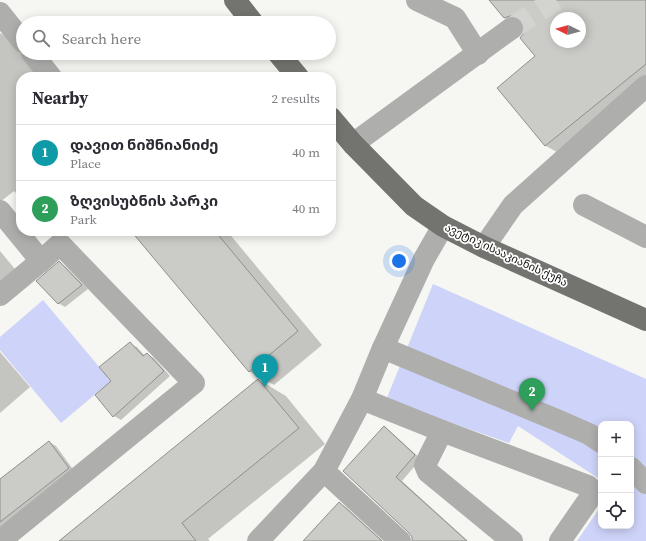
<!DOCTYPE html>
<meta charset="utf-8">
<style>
:root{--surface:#fff;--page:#f7f7f7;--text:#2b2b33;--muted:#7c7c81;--line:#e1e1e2;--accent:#1a73e8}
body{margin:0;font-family:"Source Serif 4","Noto Sans Georgian",serif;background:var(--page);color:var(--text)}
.controls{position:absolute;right:12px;bottom:12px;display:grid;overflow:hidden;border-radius:8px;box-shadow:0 2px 10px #0003}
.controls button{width:36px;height:36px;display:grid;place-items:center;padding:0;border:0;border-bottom:1px solid var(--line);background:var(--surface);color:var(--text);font:20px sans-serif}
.compass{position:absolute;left:550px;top:12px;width:36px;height:36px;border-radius:50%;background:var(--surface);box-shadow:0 2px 10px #0003;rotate:276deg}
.you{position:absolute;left:399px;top:261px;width:14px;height:14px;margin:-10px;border:3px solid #fff;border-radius:50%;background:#1a73e8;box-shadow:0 0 0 6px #1a73e833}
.badge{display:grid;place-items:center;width:26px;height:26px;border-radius:50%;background:var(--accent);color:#fff;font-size:13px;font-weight:700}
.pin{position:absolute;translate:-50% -33px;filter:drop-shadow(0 1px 2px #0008)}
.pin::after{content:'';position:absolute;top:21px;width:14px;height:12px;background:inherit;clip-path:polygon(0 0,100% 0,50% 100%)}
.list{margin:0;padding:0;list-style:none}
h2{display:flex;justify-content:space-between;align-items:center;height:52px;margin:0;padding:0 16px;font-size:17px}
h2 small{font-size:13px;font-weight:400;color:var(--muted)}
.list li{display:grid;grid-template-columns:26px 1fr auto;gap:12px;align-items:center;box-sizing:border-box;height:56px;padding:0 16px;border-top:1px solid var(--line)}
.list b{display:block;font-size:15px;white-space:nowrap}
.list p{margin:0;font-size:13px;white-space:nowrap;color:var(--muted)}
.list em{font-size:13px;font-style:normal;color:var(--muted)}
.icon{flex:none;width:22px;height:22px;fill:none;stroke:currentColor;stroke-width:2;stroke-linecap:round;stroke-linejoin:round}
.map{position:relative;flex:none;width:646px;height:541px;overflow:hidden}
.search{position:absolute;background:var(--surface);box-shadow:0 2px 10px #0003;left:16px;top:16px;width:320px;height:44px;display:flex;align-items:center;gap:10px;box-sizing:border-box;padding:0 14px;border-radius:22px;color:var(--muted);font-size:15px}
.panel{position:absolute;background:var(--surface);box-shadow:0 2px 10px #0003;left:16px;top:72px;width:320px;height:164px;border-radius:16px}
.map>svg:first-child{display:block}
.green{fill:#ced3f9}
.shadow{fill:#0003;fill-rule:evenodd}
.building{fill:#cbcbc7;stroke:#8f8f8b;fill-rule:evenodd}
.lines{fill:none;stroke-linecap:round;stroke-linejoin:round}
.minor-tunnel{stroke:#d3d3d0;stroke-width:22;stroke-dasharray:22 11;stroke-linecap:butt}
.minor{stroke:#aeaeac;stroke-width:22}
.major{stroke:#737370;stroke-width:22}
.labels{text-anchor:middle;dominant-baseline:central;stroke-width:3.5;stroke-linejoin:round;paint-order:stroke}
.street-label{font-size:11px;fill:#0f0f0d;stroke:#fff}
</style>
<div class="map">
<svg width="646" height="541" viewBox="0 0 646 541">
<rect width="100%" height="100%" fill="#f6f6f2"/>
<g class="green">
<polygon points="433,284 646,379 646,541 577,541 601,506 601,526 631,526 631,424 601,424 601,480 518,426 509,443 392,402 378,420"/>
<polygon points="43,300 111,381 61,423 0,350 0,337"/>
</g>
<g class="shadow">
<path d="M490,0H646V89L564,156L546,146L499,88L536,56L524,34L525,27L523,28L505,18ZM556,18H580V42H556Z"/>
<polygon points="0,33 16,43 44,77 21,77 21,198 14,191 0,202"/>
<polygon points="133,231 227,231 322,345 274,385 249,371"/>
<polygon points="0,251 25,281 0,302"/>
<polygon points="59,263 66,267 88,289 65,307 58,303"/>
<polygon points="130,344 137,347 145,356 147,354 154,358 170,376 121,420 114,416 96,395 112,381"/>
<polygon points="0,352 30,387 0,413"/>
<polygon points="259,380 286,396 325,444 208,539 210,541 60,541"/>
<polygon points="384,427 390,431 421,459 402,481 468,541 413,541 413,537 409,531"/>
<polygon points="49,442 56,446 75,472 0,531 0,481"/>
<polygon points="339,503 346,507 383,541 304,541"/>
</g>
<g class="building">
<path d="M489,0H646V64L545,146L497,88L535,56L520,38L524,33V26L522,20L517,16H510L504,18ZM556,18H580V42H556Z"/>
<polygon points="131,231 215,231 298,331 249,372"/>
<polygon points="59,261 82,285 58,304 36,281"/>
<polygon points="130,342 143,356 147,353 164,371 113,417 95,395 111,381 99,367"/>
<polygon points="258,379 299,428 182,523 196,541 59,541"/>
<polygon points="384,426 415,455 396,477 467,541 412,541 412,537 408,532 343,471"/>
<polygon points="49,441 69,468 0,522 0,479"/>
<polygon points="339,502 382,541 303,541"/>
</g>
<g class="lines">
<polyline class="minor-tunnel" points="512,28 556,0"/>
<g class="minor">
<polyline points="417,0 455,18 478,54"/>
<polyline points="0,13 23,42"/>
<polyline points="32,53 51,77"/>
<polyline points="353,144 512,28"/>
<polyline points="584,205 646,237"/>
<polyline points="0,211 41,261 60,244 194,383 0,541"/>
<polyline points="484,247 513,205 646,86"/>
<polyline points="0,295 41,261"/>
<polyline points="383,348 559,421 589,434 601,442"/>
<polyline points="362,399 442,431 588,486 594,492 560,541"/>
<polyline points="442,431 425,465 428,472 512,541"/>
<polyline points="631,468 646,483"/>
<polyline points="324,471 400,541"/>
<polyline points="258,541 324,471 362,399 383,348 424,259 443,226"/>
</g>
<g class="major">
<polyline points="235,0 253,23"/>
<polyline points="278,53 298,77"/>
<polyline points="331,118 353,144 414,206 443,226 484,247 646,320"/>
</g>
</g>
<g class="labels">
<g class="street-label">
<text transform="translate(506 255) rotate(25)">ავეტიკ ისააკიანის ქუჩა</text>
</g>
</g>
</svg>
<div class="controls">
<button>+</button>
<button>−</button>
<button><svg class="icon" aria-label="locate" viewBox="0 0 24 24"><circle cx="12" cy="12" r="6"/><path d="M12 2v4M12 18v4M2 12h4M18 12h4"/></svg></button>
</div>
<svg class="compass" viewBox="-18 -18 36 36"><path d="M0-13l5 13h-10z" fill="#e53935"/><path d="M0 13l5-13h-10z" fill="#7c7c81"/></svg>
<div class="you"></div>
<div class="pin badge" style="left:265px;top:387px;background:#0f9aa8">1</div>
<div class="pin badge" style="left:532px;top:411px;background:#2e9e5b">2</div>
<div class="search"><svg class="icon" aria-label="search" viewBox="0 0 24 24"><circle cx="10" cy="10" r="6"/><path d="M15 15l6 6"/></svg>Search here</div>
<section class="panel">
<h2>Nearby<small>2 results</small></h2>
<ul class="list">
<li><span class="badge" style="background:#0f9aa8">1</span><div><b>დავით ნიშნიანიძე</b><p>Place</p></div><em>40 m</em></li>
<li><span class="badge" style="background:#2e9e5b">2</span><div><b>ზღვისუბნის პარკი</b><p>Park</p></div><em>40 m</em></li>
</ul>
</section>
</div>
